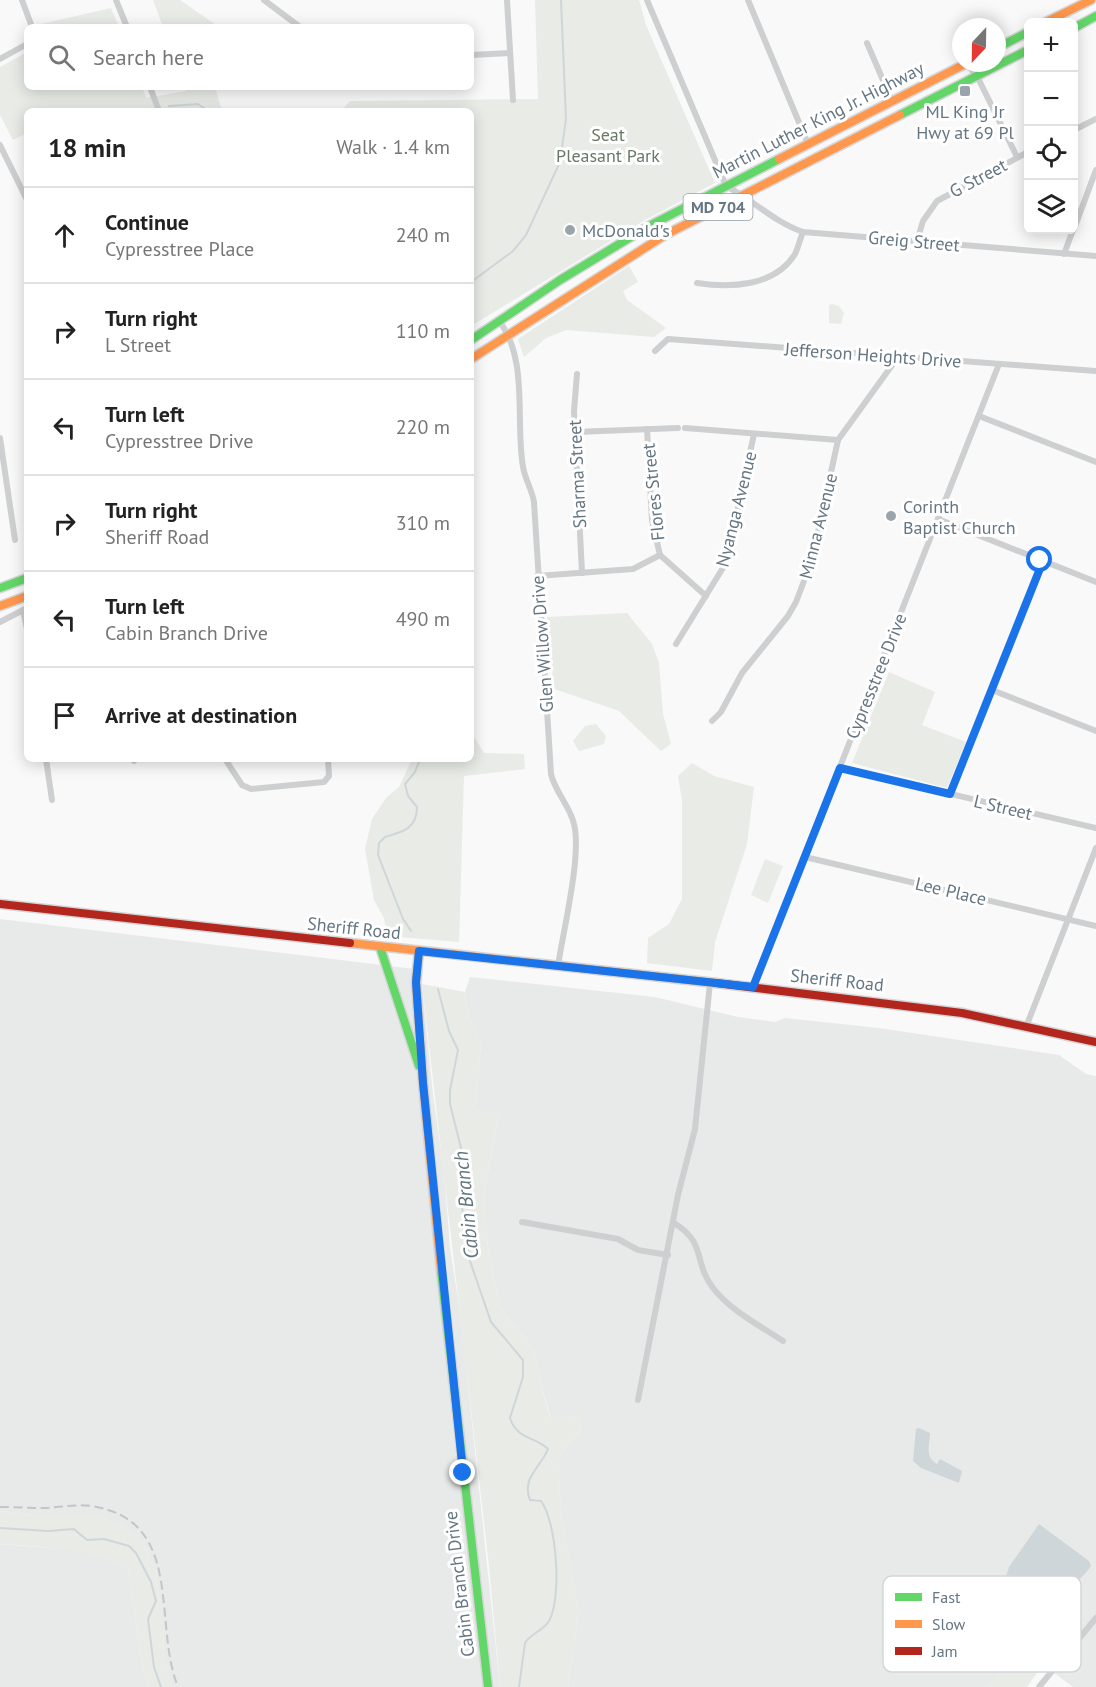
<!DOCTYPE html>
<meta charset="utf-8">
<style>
:root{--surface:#fff;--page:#f2f2f2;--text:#222;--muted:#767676;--line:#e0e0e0}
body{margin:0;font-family:"PT Sans",sans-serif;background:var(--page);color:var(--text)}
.controls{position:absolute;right:18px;top:18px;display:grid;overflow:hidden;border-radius:9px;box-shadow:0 3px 15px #0003}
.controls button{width:54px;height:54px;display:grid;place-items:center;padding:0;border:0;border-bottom:2px solid var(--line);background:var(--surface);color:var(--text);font:30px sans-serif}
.compass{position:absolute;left:952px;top:18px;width:54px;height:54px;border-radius:50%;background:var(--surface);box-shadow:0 3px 15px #0003;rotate:202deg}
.stop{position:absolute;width:18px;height:18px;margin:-14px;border:4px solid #1a73e8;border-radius:50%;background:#fff}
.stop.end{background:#1a73e8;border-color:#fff;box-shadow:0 2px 6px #0008}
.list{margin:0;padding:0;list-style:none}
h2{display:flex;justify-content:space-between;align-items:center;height:78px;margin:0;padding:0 24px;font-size:26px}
h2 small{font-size:20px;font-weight:400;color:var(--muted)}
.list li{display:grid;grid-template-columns:39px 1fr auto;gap:18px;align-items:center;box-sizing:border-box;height:96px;padding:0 24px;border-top:2px solid var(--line)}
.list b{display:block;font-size:22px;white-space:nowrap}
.list p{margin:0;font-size:20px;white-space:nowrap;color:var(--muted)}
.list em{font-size:20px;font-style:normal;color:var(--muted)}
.icon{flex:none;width:33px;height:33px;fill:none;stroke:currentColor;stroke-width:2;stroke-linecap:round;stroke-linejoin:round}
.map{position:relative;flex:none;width:1096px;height:1687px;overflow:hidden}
.search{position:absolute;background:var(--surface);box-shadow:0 3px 15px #0003;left:24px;top:24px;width:450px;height:66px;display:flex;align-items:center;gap:15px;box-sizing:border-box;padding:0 21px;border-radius:9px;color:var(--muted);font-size:22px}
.panel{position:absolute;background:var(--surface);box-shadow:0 3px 15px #0003;left:24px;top:108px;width:450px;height:654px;border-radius:9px}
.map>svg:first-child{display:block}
.built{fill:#e8e9e9}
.green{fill:#e8ebe6}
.water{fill:#ced6d9}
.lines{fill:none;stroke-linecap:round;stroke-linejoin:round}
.stream{stroke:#ced6d9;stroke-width:2}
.fast-casing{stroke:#d5d6d7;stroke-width:11}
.slow-casing{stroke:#d5d6d7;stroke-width:11}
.jam-casing{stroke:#d5d6d7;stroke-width:11}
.street{stroke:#cecfd0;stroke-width:6}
.fast{stroke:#63d668;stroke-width:8}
.slow{stroke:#ff974d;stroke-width:8}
.jam{stroke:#b3261e;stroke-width:8}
.rail{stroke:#c3c5c6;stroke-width:2;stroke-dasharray:9 4.5;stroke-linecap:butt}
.route{stroke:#1a73e8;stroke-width:8}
.poi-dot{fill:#99a4ac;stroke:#fff;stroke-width:2}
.labels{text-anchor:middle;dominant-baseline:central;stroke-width:6;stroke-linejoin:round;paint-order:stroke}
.shield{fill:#fff;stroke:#939fa8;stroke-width:1.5}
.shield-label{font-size:16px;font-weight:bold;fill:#657683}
.poi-label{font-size:18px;fill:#657683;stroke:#fff;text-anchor:start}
.street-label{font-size:18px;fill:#657683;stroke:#fff}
.park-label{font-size:18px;fill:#687a64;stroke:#fff}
.water-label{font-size:20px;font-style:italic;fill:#60757c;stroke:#fff}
.key{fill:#fff;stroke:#d1d6da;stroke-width:1.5}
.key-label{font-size:16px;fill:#657683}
</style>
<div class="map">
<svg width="1096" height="1687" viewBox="0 0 1096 1687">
<rect width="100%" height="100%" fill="#f9f9f9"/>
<g class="built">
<polygon points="0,919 423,970 422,984 433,1094 444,1172 450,1248 461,1318 500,1687 172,1687 164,1660 163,1624 156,1572 143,1543 123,1525 96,1515 31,1515 0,1511"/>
<polygon points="470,977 655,997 738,1017 775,1022 785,1018 879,1028 1059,1055 1086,1074 1096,1076 1096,1687 1073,1687 1020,1648 988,1687 568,1687 579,1613 561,1516 558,1460 567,1445 582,1430 582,1416 551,1418 539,1378 534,1349 500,1307 488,1247 483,1200 499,1114 475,1110 481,1044 468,1015 465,992"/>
<polygon points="0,1544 77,1550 106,1558 128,1569 142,1666 149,1687 0,1687"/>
</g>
<g class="green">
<polygon points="153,0 180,0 219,27 163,27"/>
<polygon points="535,0 639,0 646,25 715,183 645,220 471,326 471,111 341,111 350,101 538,99"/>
<polygon points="111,8 119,27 37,27 37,25"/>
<polygon points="27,52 27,87 142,87 146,98 186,91 185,87 215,87 222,111 27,111 27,133 13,140 0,115 0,67"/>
<polygon points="629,266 638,282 623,291 627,300 666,328 654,337 566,330 546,338 524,357 518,339"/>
<polygon points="832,304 839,306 844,313 841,324 829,323 829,305"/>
<polygon points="627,613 652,644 659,663 663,714 671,744 661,751 619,711 554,689 547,617"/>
<polygon points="889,672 935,692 922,725 966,742 947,788 852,763"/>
<polygon points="596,724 606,736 604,744 579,751 573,741 585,726"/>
<polygon points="471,732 484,753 524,754 525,769 464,776 459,942 387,936 384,918 374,900 365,849 372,819 386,798 399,787 412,759 471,759"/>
<polygon points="692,763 714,776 754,787 747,844 715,942 712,971 647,963 648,938 669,924 682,899 682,800 678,776"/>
<polygon points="765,859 783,866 768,903 751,895"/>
<polygon points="422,984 465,992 468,1015 481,1044 475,1110 499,1113 483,1200 488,1247 500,1307 534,1349 539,1378 550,1417 582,1416 582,1430 567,1445 558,1460 561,1516 579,1613 568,1687 500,1687 489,1566"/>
<path d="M0,1511L31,1515L96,1514L123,1525L143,1543L156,1572L163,1624L164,1660L172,1687H149L142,1666L128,1569C87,1548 45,1547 0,1544Z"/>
<polygon points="1020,1648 1043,1664 1027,1687 988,1687"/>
</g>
<g class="water">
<path d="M919,1428L930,1433C930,1445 924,1456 937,1464L940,1459L962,1471L959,1483L921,1468L913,1461L916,1429Z"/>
<path d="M1039,1524L1089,1561L1091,1566C1080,1583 1044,1608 1024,1611L1009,1600L1003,1586L1009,1567Z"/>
</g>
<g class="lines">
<g class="stream">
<polyline points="169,106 198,104 208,111"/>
<polyline points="471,282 513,251 526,235 560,162 566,119 561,0"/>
<path d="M411,931L403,919L378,855L379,843L385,837C402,832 417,829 417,807L408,796L405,784L415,772L420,759"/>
<path d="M438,989L449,1031L458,1050L450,1090V1104L463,1156L461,1200L470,1261L491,1322L523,1360V1377L510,1418C517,1440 537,1437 548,1449C541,1467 521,1478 530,1500L541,1501C557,1523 562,1598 549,1621C543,1631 531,1633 525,1643L519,1687"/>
<polyline points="0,1528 48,1531 74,1529 87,1540 104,1539 129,1546 136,1553 151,1582 156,1601 148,1619 154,1667 161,1687"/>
</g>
<defs>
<g id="fast">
<polyline points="1074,28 1096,16"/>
<polyline points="997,48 1028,32"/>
<polyline points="900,115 1028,50"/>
<polyline points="471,340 560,280 649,226 779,159"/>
<polyline points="0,588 27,578"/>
<polyline points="380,947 419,1066"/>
<polyline points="441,1271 488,1687"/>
</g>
<g id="slow">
<polyline points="1046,22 1091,0"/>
<polyline points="779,159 967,63"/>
<polyline points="471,359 665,235 900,115"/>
<polyline points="0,606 27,596"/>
<polyline points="350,943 716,983"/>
<polyline points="419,951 416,982 423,1083 441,1271"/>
</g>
<g id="jam">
<polyline points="0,904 350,943"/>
<polyline points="716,983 962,1013 1096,1042"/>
</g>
</defs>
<use href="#fast" class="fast-casing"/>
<use href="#slow" class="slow-casing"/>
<use href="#jam" class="jam-casing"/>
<g class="street">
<polyline points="22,0 32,27"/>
<polyline points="116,0 127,27"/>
<polyline points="264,0 300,27"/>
<polyline points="507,0 513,100"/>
<path d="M647,0L726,186C753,200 774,222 803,232L1096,256"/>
<polyline points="748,0 808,144"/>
<polyline points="867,43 892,101"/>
<polyline points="471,55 510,53"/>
<polyline points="0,59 27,44"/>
<polyline points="966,63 977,76 1017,157"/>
<polyline points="150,87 159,111"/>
<polyline points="1074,130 1096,119"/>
<polyline points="0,145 27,200"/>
<polyline points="1074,229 1096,170"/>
<polyline points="917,241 923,221 937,201 1028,152"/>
<polyline points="1064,254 1073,230"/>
<path d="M697,283C729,288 775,287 795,254C798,248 800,239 803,232"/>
<path d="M499,321C529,359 515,421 523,467C525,479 532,490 534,502L551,774C555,792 570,806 574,824C582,856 563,931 558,966"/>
<polyline points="655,351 668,339 1096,371"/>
<polyline points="577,374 574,411 582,573"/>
<polyline points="979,416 1096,462"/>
<polyline points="685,428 838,440"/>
<polyline points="647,429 652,520 660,555 706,596"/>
<polyline points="575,432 678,428"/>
<polyline points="0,438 15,540"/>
<polyline points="938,519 1096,582"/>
<polyline points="537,576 633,569 660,555"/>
<polyline points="23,610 27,629"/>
<polyline points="0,622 27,608"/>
<polyline points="676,644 726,563 754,434"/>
<polyline points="992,690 1096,731"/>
<polyline points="712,721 721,712 742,673 788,616 796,602 812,560 838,440 898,357"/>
<polyline points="46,759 52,800"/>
<polyline points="225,759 242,785 251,789 324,782 329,776 328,759"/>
<polyline points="134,761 136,759"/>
<polyline points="840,768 1096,828"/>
<polyline points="950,794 1043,561"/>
<polyline points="805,857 1096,926"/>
<polyline points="753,987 999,364"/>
<polyline points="1026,1027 1096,848"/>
<polyline points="522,1222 618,1239 638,1250 668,1255"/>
<path d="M674,1223C707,1243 693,1262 713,1288C731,1311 759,1325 783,1341"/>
<polyline points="638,1400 678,1195 695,1129 710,983"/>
<polyline points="1039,1687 1096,1618"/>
</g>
<use href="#fast" class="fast"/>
<use href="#slow" class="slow"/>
<use href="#jam" class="jam"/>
<path class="rail" d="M0,1507C15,1507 31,1508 46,1508C61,1507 76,1504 91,1506C186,1520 152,1623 178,1687"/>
</g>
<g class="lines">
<polyline class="route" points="463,1473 423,1083 416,982 419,951 753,987 840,768 950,794 1043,561 1040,560"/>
</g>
<g class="poi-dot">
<rect x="959" y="85" width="12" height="12" rx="3"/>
<circle cx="570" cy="230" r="6"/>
<circle cx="891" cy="516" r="6"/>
</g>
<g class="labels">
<rect class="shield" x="683.5" y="194" width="69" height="26" rx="4.5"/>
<g class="shield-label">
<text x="718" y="207">MD 704</text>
</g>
<g class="poi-label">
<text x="965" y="111" text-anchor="middle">ML King Jr<tspan x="965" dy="21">Hwy at 69 Pl</tspan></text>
<text x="582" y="230">McDonald's</text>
<text x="903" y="506">Corinth<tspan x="903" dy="21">Baptist Church</tspan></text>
</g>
<g class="street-label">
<text transform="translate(818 120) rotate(-27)">Martin Luther King Jr. Highway</text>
<text transform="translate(978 178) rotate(-28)">G Street</text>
<text transform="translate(914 241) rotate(5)">Greig Street</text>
<text transform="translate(873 355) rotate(4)">Jefferson Heights Drive</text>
<text transform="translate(577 474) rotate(-93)">Sharma Street</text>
<text transform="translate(653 492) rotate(-96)">Flores Street</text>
<text transform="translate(736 509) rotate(-76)">Nyanga Avenue</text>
<text transform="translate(818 526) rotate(-76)">Minna Avenue</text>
<text transform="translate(542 644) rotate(-94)">Glen Willow Drive</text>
<text transform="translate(876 676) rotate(-68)">Cypresstree Drive</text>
<text transform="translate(1003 807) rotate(13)">L Street</text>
<text transform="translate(951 891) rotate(13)">Lee Place</text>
<text transform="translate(354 928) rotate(6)">Sheriff Road</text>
<text transform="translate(837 980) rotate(6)">Sheriff Road</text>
<text transform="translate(459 1584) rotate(-97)">Cabin Branch Drive</text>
</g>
<g class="park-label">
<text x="608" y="134">Seat<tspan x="608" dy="21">Pleasant Park</tspan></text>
</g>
<g class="water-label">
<text transform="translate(466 1205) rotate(-96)">Cabin Branch</text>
</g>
</g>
<rect x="883" y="1576" width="198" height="96" rx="9" class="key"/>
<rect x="895" y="1593" width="27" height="8" fill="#63d668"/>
<rect x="895" y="1620" width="27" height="8" fill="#ff974d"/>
<rect x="895" y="1647" width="27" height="8" fill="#b3261e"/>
<g class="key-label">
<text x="932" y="1603">Fast</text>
<text x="932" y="1630">Slow</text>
<text x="932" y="1657">Jam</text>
</g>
</svg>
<div class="controls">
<button>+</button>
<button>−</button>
<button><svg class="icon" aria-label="locate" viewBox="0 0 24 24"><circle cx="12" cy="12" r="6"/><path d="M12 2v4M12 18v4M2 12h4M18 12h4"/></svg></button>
<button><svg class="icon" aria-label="layers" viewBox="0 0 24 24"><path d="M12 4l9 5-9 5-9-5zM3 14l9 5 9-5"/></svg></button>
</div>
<svg class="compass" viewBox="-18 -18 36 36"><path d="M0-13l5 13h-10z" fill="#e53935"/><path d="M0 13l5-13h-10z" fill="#767676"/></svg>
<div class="stop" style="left:1040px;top:560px"></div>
<div class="stop end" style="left:463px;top:1473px"></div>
<div class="search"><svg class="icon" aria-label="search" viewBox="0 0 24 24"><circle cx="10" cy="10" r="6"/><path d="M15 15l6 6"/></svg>Search here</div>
<section class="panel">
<h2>18 min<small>Walk · 1.4 km</small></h2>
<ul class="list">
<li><svg class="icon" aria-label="ahead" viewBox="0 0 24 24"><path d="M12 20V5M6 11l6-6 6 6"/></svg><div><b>Continue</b><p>Cypresstree Place</p></div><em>240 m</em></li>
<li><svg class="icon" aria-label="right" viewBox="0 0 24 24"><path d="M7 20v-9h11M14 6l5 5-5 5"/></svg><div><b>Turn right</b><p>L Street</p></div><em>110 m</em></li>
<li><svg class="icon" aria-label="left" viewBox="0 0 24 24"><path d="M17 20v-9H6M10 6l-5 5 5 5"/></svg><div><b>Turn left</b><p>Cypresstree Drive</p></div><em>220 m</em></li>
<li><svg class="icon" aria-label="right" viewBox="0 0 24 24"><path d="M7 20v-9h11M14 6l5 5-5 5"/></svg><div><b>Turn right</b><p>Sheriff Road</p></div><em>310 m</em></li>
<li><svg class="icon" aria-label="left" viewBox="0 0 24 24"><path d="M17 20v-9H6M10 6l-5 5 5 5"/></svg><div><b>Turn left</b><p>Cabin Branch Drive</p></div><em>490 m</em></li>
<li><svg class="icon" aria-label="arrive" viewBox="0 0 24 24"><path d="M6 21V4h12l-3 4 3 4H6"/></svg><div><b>Arrive at destination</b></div></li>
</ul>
</section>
</div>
